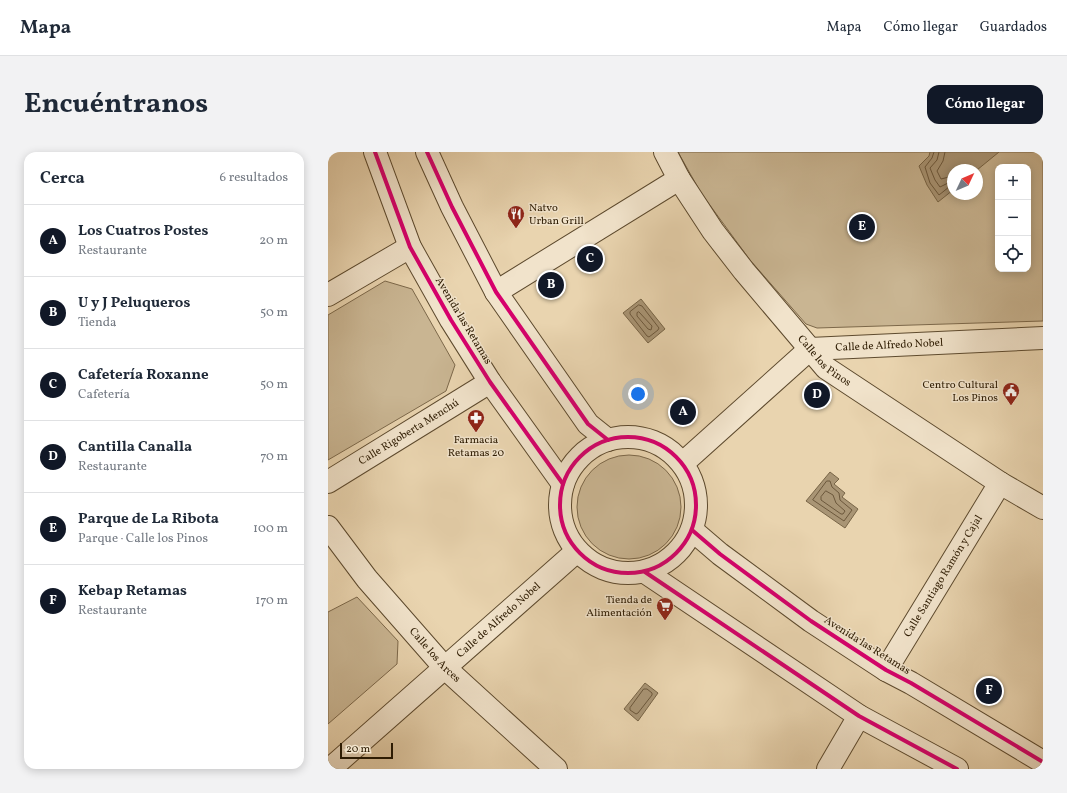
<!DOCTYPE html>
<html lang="es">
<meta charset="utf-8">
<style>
:root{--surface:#fff;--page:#f2f2f3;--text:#1f2937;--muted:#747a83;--line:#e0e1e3;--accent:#111827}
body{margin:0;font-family:Vollkorn,serif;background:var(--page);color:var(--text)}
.controls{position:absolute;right:12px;top:12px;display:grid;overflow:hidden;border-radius:8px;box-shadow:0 2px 10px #0003}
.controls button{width:36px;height:36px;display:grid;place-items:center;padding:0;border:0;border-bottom:1px solid var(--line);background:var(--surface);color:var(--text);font:20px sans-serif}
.compass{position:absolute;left:619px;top:12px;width:36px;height:36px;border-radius:50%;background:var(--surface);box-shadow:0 2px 10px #0003;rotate:46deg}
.scale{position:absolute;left:12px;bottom:10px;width:53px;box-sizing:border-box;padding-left:4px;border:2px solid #2e1c03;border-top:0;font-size:11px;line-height:14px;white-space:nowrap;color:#2e1c03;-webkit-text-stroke:3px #f1e3cb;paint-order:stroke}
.you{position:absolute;left:310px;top:242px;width:14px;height:14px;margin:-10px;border:3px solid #fff;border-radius:50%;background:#1a73e8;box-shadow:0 0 0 6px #1a73e833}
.badge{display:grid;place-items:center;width:26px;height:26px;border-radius:50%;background:var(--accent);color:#fff;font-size:13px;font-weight:700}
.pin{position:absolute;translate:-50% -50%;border:2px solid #fff;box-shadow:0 1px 4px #0006}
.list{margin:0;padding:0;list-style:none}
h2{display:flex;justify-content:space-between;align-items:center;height:52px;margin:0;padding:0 16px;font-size:17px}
h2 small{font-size:13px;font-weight:400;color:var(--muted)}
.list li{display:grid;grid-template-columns:26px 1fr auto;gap:12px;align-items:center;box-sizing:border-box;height:72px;padding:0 16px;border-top:1px solid var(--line)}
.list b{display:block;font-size:15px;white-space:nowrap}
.list p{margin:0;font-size:13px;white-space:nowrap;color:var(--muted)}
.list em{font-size:13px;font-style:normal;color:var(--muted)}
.icon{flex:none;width:22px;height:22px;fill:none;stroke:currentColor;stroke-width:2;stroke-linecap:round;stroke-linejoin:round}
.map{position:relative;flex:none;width:715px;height:617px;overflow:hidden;border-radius:12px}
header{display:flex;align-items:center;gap:24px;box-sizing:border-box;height:56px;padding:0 20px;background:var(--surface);border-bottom:1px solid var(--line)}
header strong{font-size:19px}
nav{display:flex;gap:22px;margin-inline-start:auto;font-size:14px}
.intro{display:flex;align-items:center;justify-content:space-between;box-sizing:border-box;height:96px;padding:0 24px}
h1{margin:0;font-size:28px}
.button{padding:10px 18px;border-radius:12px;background:var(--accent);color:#fff;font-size:14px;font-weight:700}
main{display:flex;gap:24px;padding:0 24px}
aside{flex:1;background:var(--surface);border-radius:12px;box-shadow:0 2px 10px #0003}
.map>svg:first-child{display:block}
.green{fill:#c9b592;stroke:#7c684a;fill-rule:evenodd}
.water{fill:#a99575;stroke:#786547}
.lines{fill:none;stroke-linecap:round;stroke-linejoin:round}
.shore{stroke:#6c583c;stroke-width:1}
.minor-casing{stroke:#5d4a2e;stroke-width:24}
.minor{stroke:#f1e3cb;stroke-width:22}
.cycleway-casing{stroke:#f1e3cb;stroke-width:6}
.cycleway{stroke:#d6006c;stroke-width:4}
.labels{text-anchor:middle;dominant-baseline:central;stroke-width:3;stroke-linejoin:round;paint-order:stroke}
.poi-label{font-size:11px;fill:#2e1c03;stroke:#f1e3cb;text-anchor:end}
.street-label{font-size:11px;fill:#2e1c03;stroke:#f1e3cb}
</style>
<header>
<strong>Mapa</strong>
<nav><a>Mapa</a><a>Cómo llegar</a><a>Guardados</a></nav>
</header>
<div class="intro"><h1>Encuéntranos</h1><a class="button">Cómo llegar</a></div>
<main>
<aside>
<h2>Cerca<small>6 resultados</small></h2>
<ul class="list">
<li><span class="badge">A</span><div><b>Los Cuatros Postes</b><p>Restaurante</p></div><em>20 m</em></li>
<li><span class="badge">B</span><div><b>U y J Peluqueros</b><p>Tienda</p></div><em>50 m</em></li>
<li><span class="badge">C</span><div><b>Cafetería Roxanne</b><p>Cafetería</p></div><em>50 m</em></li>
<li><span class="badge">D</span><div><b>Cantilla Canalla</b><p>Restaurante</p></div><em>70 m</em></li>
<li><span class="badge">E</span><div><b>Parque de La Ribota</b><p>Parque · Calle los Pinos</p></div><em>100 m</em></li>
<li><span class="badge">F</span><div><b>Kebap Retamas</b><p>Restaurante</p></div><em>170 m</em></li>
</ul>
</aside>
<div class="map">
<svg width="715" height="617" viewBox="0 0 715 617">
<rect width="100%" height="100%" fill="#e9d4af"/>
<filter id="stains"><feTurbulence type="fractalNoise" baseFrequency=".005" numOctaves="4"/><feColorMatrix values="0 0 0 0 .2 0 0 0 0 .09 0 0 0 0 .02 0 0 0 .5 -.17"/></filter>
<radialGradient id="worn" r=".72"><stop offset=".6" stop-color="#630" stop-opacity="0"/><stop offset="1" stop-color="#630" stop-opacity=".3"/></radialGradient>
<g class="green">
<path d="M350,0H715V169L489,176L478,172L422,108L373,41ZM670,15H700V117H670ZM625,18H649V42H625Z"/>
<polygon points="57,129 84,137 127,213 118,239 0,308 0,163"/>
<circle cx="301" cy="355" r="52"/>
<polygon points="29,445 70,489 69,512 0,572 0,460"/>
</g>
<g class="water">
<polygon points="602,0 671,0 649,18 625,18 625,38 610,50 599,33 591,14 601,4"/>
<polygon points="313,147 337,177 320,191 295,161"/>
<polygon points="502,320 511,327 506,332 517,341 514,345 530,357 517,376 478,349"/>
<polygon points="317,531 330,541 310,569 296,557"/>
</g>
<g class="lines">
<g class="shore">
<polyline points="606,0 604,6 597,15 602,31 611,43 621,35 625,35"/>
<polyline points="611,0 609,8 602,16 607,28 612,35 620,31 625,30"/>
<polyline points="617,0 615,9 609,19 613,27 625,24"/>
<polygon points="311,153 314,154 331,176 330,178 321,185 319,184 302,162 302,160"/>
<polygon points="311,160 324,174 323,178 320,177 309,164 309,161"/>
<polygon points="499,329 502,329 504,335 511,341 512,348 524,358 516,369 485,348"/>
<polygon points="498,339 505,343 508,351 517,359 515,362 513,362 493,348 493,345"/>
<polygon points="316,537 319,537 324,541 324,543 310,561 308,562 302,558 302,556"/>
</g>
<defs>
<g id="minor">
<polyline points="47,0 82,95 123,168 162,230 235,332"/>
<polyline points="99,0 124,55 168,140 260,272 280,288"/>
<path id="s1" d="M337,0L351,27L385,79L416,119L498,216L672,331L715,356"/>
<polyline points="168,140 351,27"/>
<polyline points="0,143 82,95"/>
<circle cx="300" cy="353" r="68"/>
<path id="s2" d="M355,311L482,197L715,186"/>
<path id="s3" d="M0,330L162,230"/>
<path id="s4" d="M0,375L39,427L117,516L228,617"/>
<polyline points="364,378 392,402 483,469 558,518 583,531 715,610"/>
<polyline points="317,420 531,564 629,617"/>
<path id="s5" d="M558,518L672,331"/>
<path id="s6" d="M2,617L249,399"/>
<polyline points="500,617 531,564"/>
</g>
</defs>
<use href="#minor" class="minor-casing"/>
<use href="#minor" class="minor"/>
<defs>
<g id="cycleway">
<polyline points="47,0 82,95 123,168 162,230 235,332"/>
<polyline points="99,0 124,55 168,140 260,272 280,288"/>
<circle cx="300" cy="353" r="68"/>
<polyline points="364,378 392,402 483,469 558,518 583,531 715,610"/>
<polyline points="317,420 531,564 629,617"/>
</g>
</defs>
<use href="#cycleway" class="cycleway-casing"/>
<use href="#cycleway" class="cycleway"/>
</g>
<defs>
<symbol id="restaurant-pin" viewBox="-11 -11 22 30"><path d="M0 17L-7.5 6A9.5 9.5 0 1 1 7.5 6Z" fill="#8f2418" stroke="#f1e3cb"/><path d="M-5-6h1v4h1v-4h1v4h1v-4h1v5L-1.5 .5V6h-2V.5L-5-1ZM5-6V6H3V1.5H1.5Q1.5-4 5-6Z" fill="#fff"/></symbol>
<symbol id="civic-pin" viewBox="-11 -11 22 30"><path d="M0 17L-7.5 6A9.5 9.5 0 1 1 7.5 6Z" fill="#8f2418" stroke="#f1e3cb"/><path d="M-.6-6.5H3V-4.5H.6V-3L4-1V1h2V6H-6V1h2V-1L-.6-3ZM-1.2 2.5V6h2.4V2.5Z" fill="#fff"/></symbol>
<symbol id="pharmacy-pin" viewBox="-11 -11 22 30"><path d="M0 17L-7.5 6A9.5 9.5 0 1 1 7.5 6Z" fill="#8f2418" stroke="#f1e3cb"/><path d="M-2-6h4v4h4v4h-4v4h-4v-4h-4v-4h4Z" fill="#fff"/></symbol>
<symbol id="supermarket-pin" viewBox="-11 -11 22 30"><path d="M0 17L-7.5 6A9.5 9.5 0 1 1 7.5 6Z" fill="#8f2418" stroke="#f1e3cb"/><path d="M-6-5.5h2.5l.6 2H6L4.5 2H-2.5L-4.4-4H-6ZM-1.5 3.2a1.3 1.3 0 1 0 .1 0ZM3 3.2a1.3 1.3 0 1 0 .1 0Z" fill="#fff"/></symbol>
</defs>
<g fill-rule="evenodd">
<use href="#restaurant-pin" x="178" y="52" width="20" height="27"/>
<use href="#civic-pin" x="673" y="229" width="20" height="27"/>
<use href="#pharmacy-pin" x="138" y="256" width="20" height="27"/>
<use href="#supermarket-pin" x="327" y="444" width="20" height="27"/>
</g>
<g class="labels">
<g class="poi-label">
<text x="201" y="56" text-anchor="start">Natvo<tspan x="201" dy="13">Urban Grill</tspan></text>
<text x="670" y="233">Centro Cultural<tspan x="670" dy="13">Los Pinos</tspan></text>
<text x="148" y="288" text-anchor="middle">Farmacia<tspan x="148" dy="13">Retamas 20</tspan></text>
<text x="324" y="448">Tienda de<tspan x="324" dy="13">Alimentación</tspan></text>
</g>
<g class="street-label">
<text transform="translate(135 169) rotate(59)">Avenida las Retamas</text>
<text stroke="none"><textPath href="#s2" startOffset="250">Calle de Alfredo Nobel</textPath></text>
<text stroke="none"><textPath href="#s1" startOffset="264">Calle los Pinos</textPath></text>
<text stroke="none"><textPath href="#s3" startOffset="95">Calle Rigoberta Menchú</textPath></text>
<text stroke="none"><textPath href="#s5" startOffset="110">Calle Santiago Ramón y Cajal</textPath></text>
<text stroke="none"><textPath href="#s6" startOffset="225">Calle de Alfredo Nobel</textPath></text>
<text transform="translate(539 494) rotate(32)">Avenida las Retamas</text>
<text stroke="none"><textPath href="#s4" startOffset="167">Calle los Arces</textPath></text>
</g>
</g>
<rect width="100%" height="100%" filter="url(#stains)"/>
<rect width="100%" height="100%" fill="url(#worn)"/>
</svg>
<div class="controls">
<button>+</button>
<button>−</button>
<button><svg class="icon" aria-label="locate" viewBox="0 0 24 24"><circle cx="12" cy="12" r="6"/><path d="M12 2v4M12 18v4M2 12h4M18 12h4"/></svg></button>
</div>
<svg class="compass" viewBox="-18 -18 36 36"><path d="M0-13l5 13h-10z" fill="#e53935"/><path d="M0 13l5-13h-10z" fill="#747a83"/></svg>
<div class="scale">20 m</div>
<div class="you"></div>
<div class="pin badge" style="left:355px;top:260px">A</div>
<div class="pin badge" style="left:223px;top:133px">B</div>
<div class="pin badge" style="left:262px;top:107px">C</div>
<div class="pin badge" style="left:489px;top:243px">D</div>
<div class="pin badge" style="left:534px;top:75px">E</div>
<div class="pin badge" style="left:661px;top:539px">F</div>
</div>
</main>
